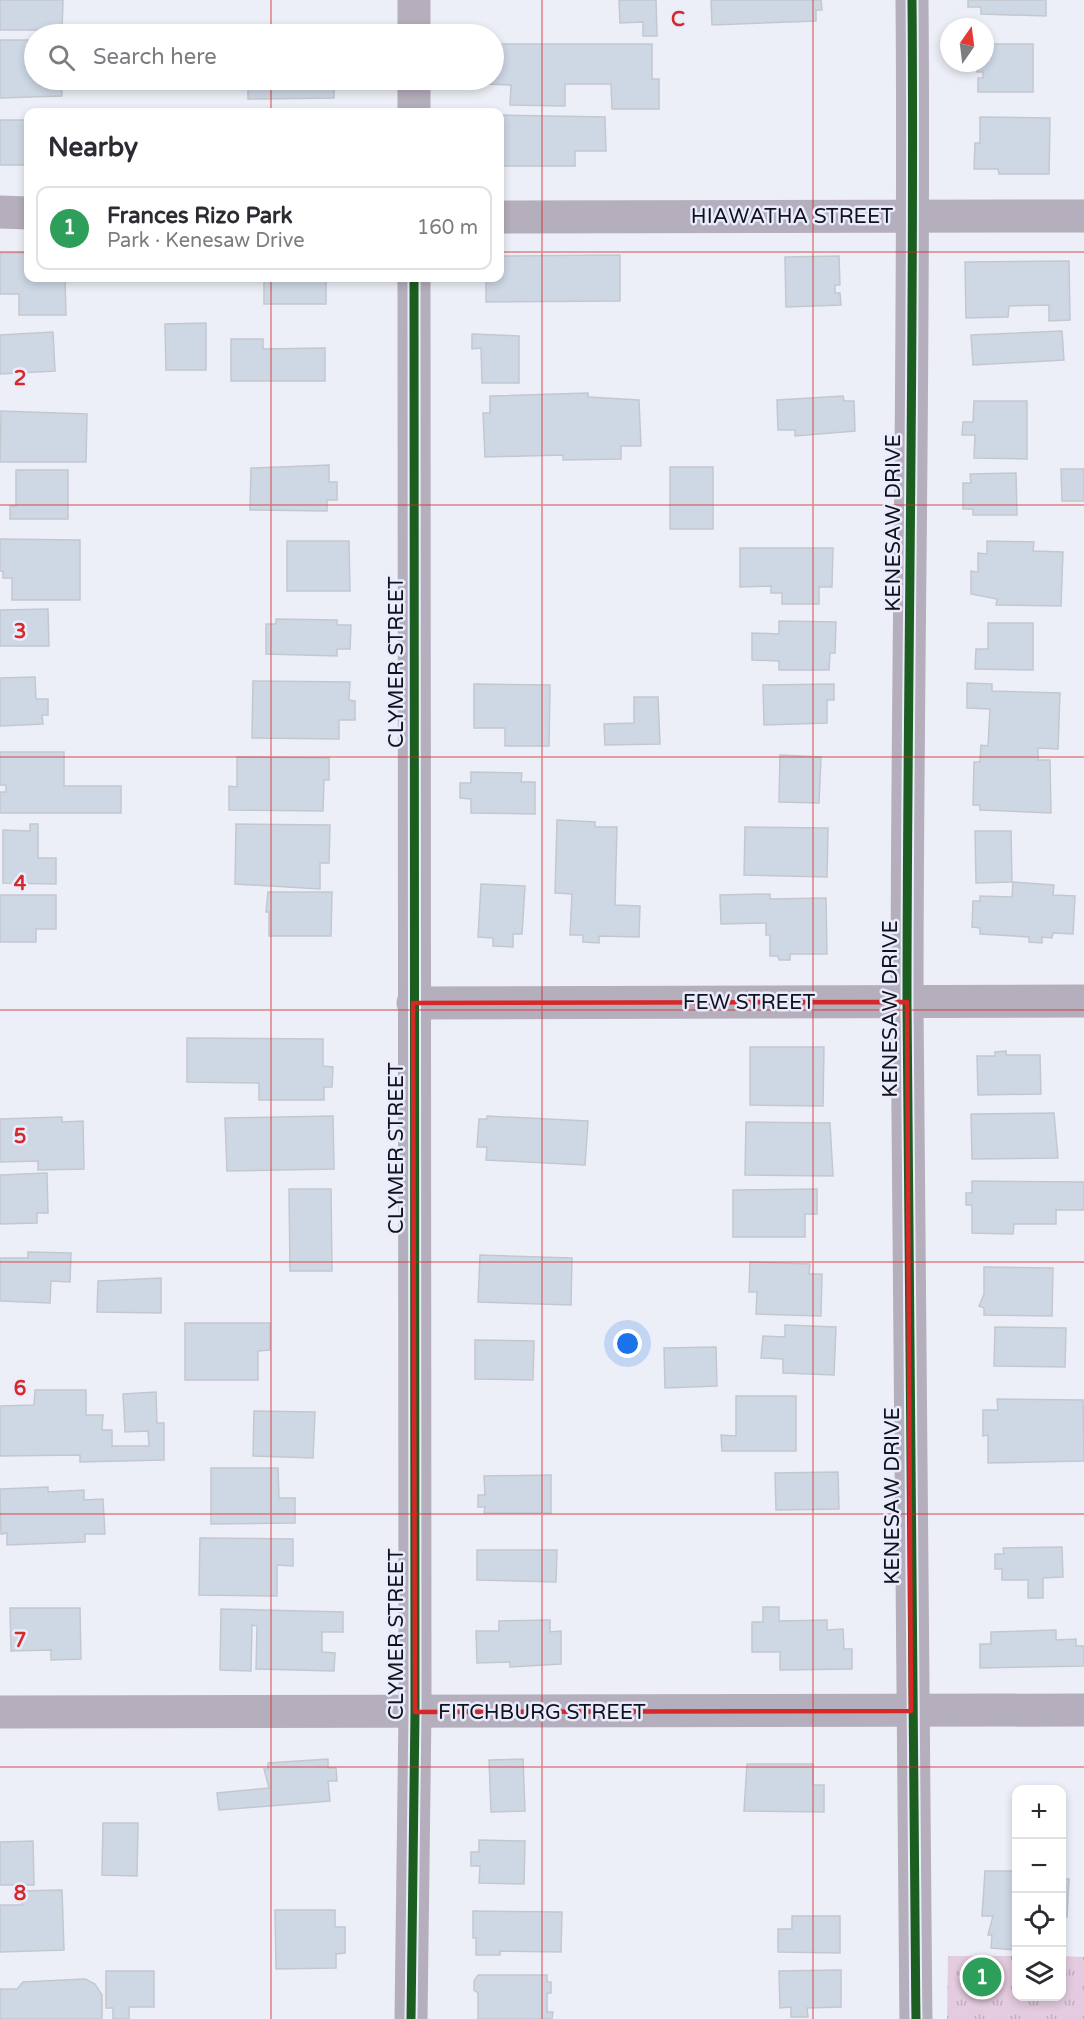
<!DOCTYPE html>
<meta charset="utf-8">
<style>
:root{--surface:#fff;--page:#f7f7f7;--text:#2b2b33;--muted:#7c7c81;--line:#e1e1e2;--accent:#5e5f68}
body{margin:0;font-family:"Varela Round",sans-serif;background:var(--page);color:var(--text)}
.controls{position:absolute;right:18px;bottom:18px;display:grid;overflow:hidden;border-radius:12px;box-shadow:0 3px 9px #0003}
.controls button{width:54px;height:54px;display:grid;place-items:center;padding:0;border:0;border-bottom:2px solid var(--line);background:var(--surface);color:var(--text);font:30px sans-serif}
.compass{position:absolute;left:940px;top:18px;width:54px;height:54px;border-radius:50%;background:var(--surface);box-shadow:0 3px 9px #0003;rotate:14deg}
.you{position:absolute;left:628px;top:1344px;width:21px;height:21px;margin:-15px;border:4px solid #fff;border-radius:50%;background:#1a73e8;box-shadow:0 0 0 9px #1a73e833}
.badge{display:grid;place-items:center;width:39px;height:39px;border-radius:50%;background:var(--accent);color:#fff;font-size:20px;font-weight:700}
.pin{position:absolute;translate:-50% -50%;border:3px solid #fff;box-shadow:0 2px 6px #0006}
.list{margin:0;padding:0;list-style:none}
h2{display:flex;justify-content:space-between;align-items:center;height:78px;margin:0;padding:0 24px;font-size:26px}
h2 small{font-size:20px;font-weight:400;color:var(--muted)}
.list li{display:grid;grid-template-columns:39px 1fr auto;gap:18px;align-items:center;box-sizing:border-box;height:84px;margin:0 12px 12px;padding:0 12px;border:2px solid var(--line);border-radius:12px}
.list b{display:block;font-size:22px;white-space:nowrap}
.list p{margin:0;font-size:20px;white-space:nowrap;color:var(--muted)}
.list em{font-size:20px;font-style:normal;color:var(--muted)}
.icon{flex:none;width:33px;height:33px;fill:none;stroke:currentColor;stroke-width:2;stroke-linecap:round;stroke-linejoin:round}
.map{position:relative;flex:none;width:1084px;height:2019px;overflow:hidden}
.search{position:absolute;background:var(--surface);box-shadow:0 3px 9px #0003;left:24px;top:24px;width:480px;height:66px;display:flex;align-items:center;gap:15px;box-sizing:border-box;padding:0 21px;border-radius:33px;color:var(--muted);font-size:22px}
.panel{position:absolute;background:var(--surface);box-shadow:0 3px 9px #0003;left:24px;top:108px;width:480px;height:174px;border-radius:12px}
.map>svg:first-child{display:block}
.park{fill:url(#park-tufts)}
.building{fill:#ced8e5;stroke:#c3c8cf;stroke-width:1.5}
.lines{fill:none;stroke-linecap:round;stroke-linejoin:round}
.street{stroke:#b5aebc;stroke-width:33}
.cycleway-casing{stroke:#e9ecfc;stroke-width:13}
.cycleway{stroke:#1b5e20;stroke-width:9}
.marked{fill:none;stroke:#d62828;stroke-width:4.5;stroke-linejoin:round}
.grid{fill:none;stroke:#d62828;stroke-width:1.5;stroke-opacity:0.55}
.labels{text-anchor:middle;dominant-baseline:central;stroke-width:5;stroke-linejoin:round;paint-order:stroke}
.street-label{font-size:21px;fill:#11121b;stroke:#e9ecfc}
.grid-label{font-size:20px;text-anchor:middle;font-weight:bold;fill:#d62828;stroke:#e9ecfc;stroke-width:5;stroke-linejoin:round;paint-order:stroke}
</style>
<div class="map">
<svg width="1084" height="2019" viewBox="0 0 1084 2019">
<defs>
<pattern id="park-tufts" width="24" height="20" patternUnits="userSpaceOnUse" patternTransform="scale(1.5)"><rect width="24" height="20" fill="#e4cbdf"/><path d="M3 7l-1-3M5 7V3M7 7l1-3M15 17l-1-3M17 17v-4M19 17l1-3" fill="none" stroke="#c3adbf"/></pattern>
</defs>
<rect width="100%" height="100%" fill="#edeff8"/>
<polygon class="park" points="948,1956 1016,1956 1016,1996 1062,1996 1062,1956 1084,1957 1084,2019 947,2019"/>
<g class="building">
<polygon points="0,0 63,0 62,30 0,30"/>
<polygon points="619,0 656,0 657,36 643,36 643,22 620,23"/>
<polygon points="711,0 821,0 822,10 816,10 816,21 712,25"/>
<polygon points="968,0 1046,0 1046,16 981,14 981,7 968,7"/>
<polygon points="0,40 34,40 34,80 61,80 62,96 0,98"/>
<polygon points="494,44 652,44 652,79 659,79 659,109 612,109 611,84 565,84 565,106 510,105 511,85 486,84 486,80 494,80"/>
<polygon points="985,44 1033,44 1033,92 978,92 978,78 983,78 983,72 977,72 977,63 985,63"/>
<polygon points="248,80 334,80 334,98 248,99"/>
<polygon points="500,115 605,117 606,151 575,151 575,166 500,166"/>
<polygon points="980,117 1050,118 1049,174 999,174 998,169 974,169 975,143 980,143"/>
<rect x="0" y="120" width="28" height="45"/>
<polygon points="0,253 28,253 28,278 65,278 66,315 19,315 19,294 0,294"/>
<polygon points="620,255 620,301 486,302 486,278 500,278 500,256"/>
<polygon points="839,256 840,285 835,285 835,293 840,293 841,305 786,307 785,257"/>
<polygon points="1069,261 1070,320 1049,321 1049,305 1009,306 1008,317 966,318 965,262"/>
<rect x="264" y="278" width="62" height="26"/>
<polygon points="206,323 206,370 166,370 165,324"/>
<polygon points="1062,331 1064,360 973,365 971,335"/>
<polygon points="53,332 55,371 0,374 0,335"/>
<polygon points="472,334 519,336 519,383 482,383 481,348 472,349"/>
<polygon points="231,339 263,339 263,349 325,348 325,381 231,381"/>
<polygon points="588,393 588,397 639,400 641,446 621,446 621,459 563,460 563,455 485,457 483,413 490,413 490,396"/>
<polygon points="843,396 844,401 854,401 855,431 795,436 795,430 778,430 777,400"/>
<polygon points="974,401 1027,401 1027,459 974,458 975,435 962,435 963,422 973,422"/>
<polygon points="1,411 87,414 86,462 0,462"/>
<polygon points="329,465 329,482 337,482 337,500 327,500 327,511 250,510 251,468"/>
<rect x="670" y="467" width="43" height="62"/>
<polygon points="1061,469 1084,469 1084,501 1062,501"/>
<polygon points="16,470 68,470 68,519 10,519 10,506 16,506"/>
<polygon points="1016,473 1017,515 973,515 973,509 963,509 963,483 971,483 970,474"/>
<polygon points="0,539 80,540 80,600 12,600 12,578 3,578 3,571 0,571"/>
<polygon points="287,541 349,541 350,591 287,591"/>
<polygon points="987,541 1034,542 1033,551 1063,552 1061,606 996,605 997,599 971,594 971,571 978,572 978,553 987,554"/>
<polygon points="740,548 833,548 832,587 819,587 819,604 782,604 782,593 771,593 771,586 740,587"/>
<polygon points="48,609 49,646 0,646 0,610"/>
<polygon points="276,619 337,620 337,625 351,625 350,649 337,649 337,656 266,654 266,624 276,624"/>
<polygon points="779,621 836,622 835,653 830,653 829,670 779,670 779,661 752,660 752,633 779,634"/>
<polygon points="988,623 1033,623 1033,670 975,669 976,649 988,649"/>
<polygon points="35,677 36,699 48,699 48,715 42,715 43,724 0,726 0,678"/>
<polygon points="253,681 350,682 349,700 355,701 355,720 339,720 339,739 252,738"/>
<polygon points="967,683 992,684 992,691 1060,693 1058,749 1038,748 1038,760 1050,760 1051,813 980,810 980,805 973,805 974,762 980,762 981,745 988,746 990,709 967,708"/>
<polygon points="474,684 550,685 549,746 505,746 505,728 474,728"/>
<polygon points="834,684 834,700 827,700 827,723 764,725 763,685"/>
<polygon points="634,697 658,697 660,744 605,745 604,724 634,723"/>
<polygon points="0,752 64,752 64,786 121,786 121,813 0,813 0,792 6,792 6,785 0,785"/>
<polygon points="780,755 821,757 819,803 779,802"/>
<polygon points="237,757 329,758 329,780 324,780 323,811 229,810 229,786 237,787"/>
<polygon points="471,772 522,773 521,782 535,782 535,814 471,813 471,799 460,798 460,783 471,783"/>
<polygon points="557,820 595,822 595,827 617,827 615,905 640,906 639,937 599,936 599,943 583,942 583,935 570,935 572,894 555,893"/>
<polygon points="30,824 38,824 38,858 56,858 56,884 3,883 3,830 30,831"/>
<polygon points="236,824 330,825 329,863 320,863 320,889 235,884"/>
<polygon points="745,827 828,828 827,877 744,875"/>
<polygon points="975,831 1011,831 1012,882 976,883"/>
<polygon points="1013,882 1054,885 1053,895 1075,896 1073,934 1053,933 1052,938 1042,937 1042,943 1029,942 1029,937 980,934 980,928 972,927 973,901 980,901 980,896 1012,897"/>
<polygon points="481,884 525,886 522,934 513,934 513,947 493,946 493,938 478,937"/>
<polygon points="268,892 332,892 331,936 269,936 269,912 266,912"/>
<polygon points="770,894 770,899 826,898 827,954 790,954 790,960 779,960 778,956 770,956 770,935 766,935 766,923 721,924 720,895"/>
<polygon points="0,895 56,895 56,929 36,929 36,942 0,942"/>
<polygon points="187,1038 323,1039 323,1066 333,1067 332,1087 324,1087 324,1100 259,1100 259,1083 187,1082"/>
<polygon points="750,1047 824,1047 823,1106 750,1105"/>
<polygon points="1006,1051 1006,1055 1040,1055 1041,1094 978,1095 977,1056 995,1056 995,1052"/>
<polygon points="1054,1113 1058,1158 972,1159 971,1114"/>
<polygon points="333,1116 334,1169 227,1171 225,1118"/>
<polygon points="487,1116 588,1121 585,1165 486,1160 487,1147 477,1147 479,1119 487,1119"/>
<polygon points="62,1117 62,1122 83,1121 84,1169 38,1170 38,1161 0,1162 0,1119"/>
<polygon points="746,1122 830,1123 833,1176 745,1175"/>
<polygon points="47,1173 48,1213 37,1213 37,1223 0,1224 0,1175"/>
<polygon points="972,1181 1084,1182 1084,1210 1056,1210 1056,1224 1014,1224 1013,1234 972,1233 972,1205 966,1205 966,1193 972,1193"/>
<polygon points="289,1189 331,1189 332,1271 290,1271"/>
<polygon points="817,1189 817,1214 805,1214 805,1237 733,1237 733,1190"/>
<polygon points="28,1252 71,1253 70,1282 51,1281 50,1303 0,1301 0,1258 28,1258"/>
<polygon points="480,1255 572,1258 571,1305 478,1302"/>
<polygon points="750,1262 810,1264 809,1274 822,1274 821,1316 756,1314 757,1292 749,1292"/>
<polygon points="984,1267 1053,1268 1052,1316 984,1315 984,1308 979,1306 984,1294"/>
<polygon points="161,1278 161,1313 97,1312 98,1281"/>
<polygon points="185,1323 270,1323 270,1350 258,1351 258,1380 185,1380"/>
<polygon points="785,1325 836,1327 834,1375 783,1373 783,1359 761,1358 763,1336 785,1337"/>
<polygon points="995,1327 1066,1328 1065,1367 994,1366"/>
<polygon points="475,1340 534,1341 533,1380 475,1379"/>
<polygon points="716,1347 717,1386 665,1388 664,1348"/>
<polygon points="35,1390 86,1390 86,1415 103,1415 102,1430 112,1430 112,1446 149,1446 148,1431 125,1432 123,1394 156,1392 157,1423 164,1423 164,1460 80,1462 80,1455 0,1456 0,1406 34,1405"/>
<polygon points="736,1396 796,1396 796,1451 722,1451 721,1435 736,1436"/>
<polygon points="997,1399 1083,1400 1084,1461 988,1463 988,1435 983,1436 983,1410 998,1410"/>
<polygon points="254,1411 315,1412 313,1458 253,1456"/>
<polygon points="211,1468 278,1468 279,1498 295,1498 295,1523 211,1524"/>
<polygon points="838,1472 839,1509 776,1510 775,1473"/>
<polygon points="551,1475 551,1513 484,1513 485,1507 478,1507 478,1495 485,1495 484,1476"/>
<polygon points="48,1487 48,1492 84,1490 84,1500 103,1499 105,1534 85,1534 85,1542 7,1545 7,1533 1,1534 0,1489"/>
<polygon points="200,1538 293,1539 293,1566 277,1565 277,1596 199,1595"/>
<polygon points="1062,1547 1063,1577 1043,1578 1043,1598 1028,1598 1028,1580 1002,1580 1002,1569 995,1569 995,1554 1004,1554 1003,1548"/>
<polygon points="477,1550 557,1550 556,1582 477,1580"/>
<polygon points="763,1607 779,1607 779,1621 827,1620 827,1630 843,1629 844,1649 852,1649 852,1669 780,1670 780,1652 752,1652 752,1622 763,1622"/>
<polygon points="10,1608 80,1608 81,1659 51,1660 51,1650 11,1651"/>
<polygon points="221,1609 343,1612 343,1632 322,1632 322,1652 335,1653 334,1671 256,1669 257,1626 252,1625 251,1671 220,1670"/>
<polygon points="550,1620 550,1632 561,1631 561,1664 510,1667 510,1662 477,1663 476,1631 499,1631 499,1621"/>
<polygon points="1056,1630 1056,1640 1076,1639 1076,1646 1084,1646 1084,1666 980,1668 980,1644 991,1644 991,1632"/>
<polygon points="328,1759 328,1768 336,1768 337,1781 328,1781 330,1801 219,1810 217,1793 269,1788 264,1769 268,1769 268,1763"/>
<polygon points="523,1759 525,1811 491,1812 489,1760"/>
<polygon points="747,1764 813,1764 813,1785 824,1785 824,1812 744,1811"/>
<polygon points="103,1823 138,1823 137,1876 102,1875"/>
<polygon points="479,1840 525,1841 524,1884 479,1883 480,1866 471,1866 471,1852 479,1852"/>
<polygon points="33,1841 34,1885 0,1885 0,1842"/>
<polygon points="985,1871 1016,1871 1016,1950 991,1948 992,1935 988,1935 993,1916 982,1916"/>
<polygon points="1062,1879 1069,1879 1067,1917 1062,1917"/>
<polygon points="62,1890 64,1950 0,1952 0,1905 22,1905 21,1891"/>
<polygon points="275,1910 335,1910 335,1927 345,1927 345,1953 336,1954 336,1968 276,1969"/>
<polygon points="473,1911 562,1912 561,1952 500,1951 500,1955 476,1955 476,1938 473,1938"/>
<polygon points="792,1916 840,1916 840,1953 778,1952 778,1929 792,1929"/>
<polygon points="841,1970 841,2007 807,2008 808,2017 791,2017 791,2007 780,2008 779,1971"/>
<polygon points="106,1971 154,1971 154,2007 129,2007 129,2019 113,2019 113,2008 106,2008"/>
<polygon points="478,1975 547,1975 547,1982 551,1982 551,1993 547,1993 547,2012 553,2012 552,2019 478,2019 478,1993 474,1990 474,1981"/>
<polygon points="85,1979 95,1984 102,1995 102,2019 0,2019 0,1989 17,1989 23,1982"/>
</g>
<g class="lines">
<g class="street">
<polyline points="414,0 414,34"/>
<path d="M912,0C915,335 907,670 907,1004C907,1343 911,1681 916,2019"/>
<polyline points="414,80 414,112"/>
<polyline points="0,212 28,213"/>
<polyline points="500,217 1084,216"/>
<polyline points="413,1003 1084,1001"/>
<polyline points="0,1712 1084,1710"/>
<polyline points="411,2019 415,1712 414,278"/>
</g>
<defs>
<g id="cycleway">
<path d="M912,0C915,335 907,670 907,1004C907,1343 911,1681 916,2019"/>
<polyline points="411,2019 415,1712 414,278"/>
</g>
</defs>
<use href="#cycleway" class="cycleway-casing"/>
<use href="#cycleway" class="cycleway"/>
</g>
<path class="marked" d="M907,1002L911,1711L415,1712L413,1003Z"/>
<path class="grid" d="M271,0V34M542,0V2019M813,0V2019M271,80V112M0,252H28M500,252H1084M271,278V2019M0,505H1084M0,757H1084M0,1010H1084M0,1262H1084M0,1514H1084M0,1767H1084"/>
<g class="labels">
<g class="street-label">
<text x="792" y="216">HIAWATHA STREET</text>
<text transform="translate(893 523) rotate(-90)">KENESAW DRIVE</text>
<text transform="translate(396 662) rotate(-90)">CLYMER STREET</text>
<text x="749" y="1002">FEW STREET</text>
<text transform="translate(890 1009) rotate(-90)">KENESAW DRIVE</text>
<text transform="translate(396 1148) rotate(-90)">CLYMER STREET</text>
<text transform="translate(892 1496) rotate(-90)">KENESAW DRIVE</text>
<text transform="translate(396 1634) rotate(-90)">CLYMER STREET</text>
<text x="542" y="1712">FITCHBURG STREET</text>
</g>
</g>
<g class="grid-label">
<text x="678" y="26">C</text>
<text x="20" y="385">2</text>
<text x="20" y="638">3</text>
<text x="20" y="890">4</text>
<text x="20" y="1143">5</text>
<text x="20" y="1395">6</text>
<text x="20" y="1647">7</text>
<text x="20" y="1900">8</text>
</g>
</svg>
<div class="controls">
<button>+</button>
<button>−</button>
<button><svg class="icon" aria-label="locate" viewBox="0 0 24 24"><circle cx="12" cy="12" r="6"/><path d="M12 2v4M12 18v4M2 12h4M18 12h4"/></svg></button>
<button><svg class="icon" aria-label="layers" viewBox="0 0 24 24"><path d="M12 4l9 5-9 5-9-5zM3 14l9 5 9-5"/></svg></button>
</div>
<svg class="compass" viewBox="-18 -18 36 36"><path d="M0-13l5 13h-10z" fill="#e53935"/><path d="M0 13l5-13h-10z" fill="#7c7c81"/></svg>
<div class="you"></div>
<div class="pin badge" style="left:982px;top:1977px;background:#2e9e5b">1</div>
<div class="search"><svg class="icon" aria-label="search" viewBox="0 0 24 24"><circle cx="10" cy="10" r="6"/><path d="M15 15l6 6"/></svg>Search here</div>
<section class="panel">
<h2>Nearby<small></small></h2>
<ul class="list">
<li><span class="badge" style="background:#2e9e5b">1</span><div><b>Frances Rizo Park</b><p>Park · Kenesaw Drive</p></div><em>160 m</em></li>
</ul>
</section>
</div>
